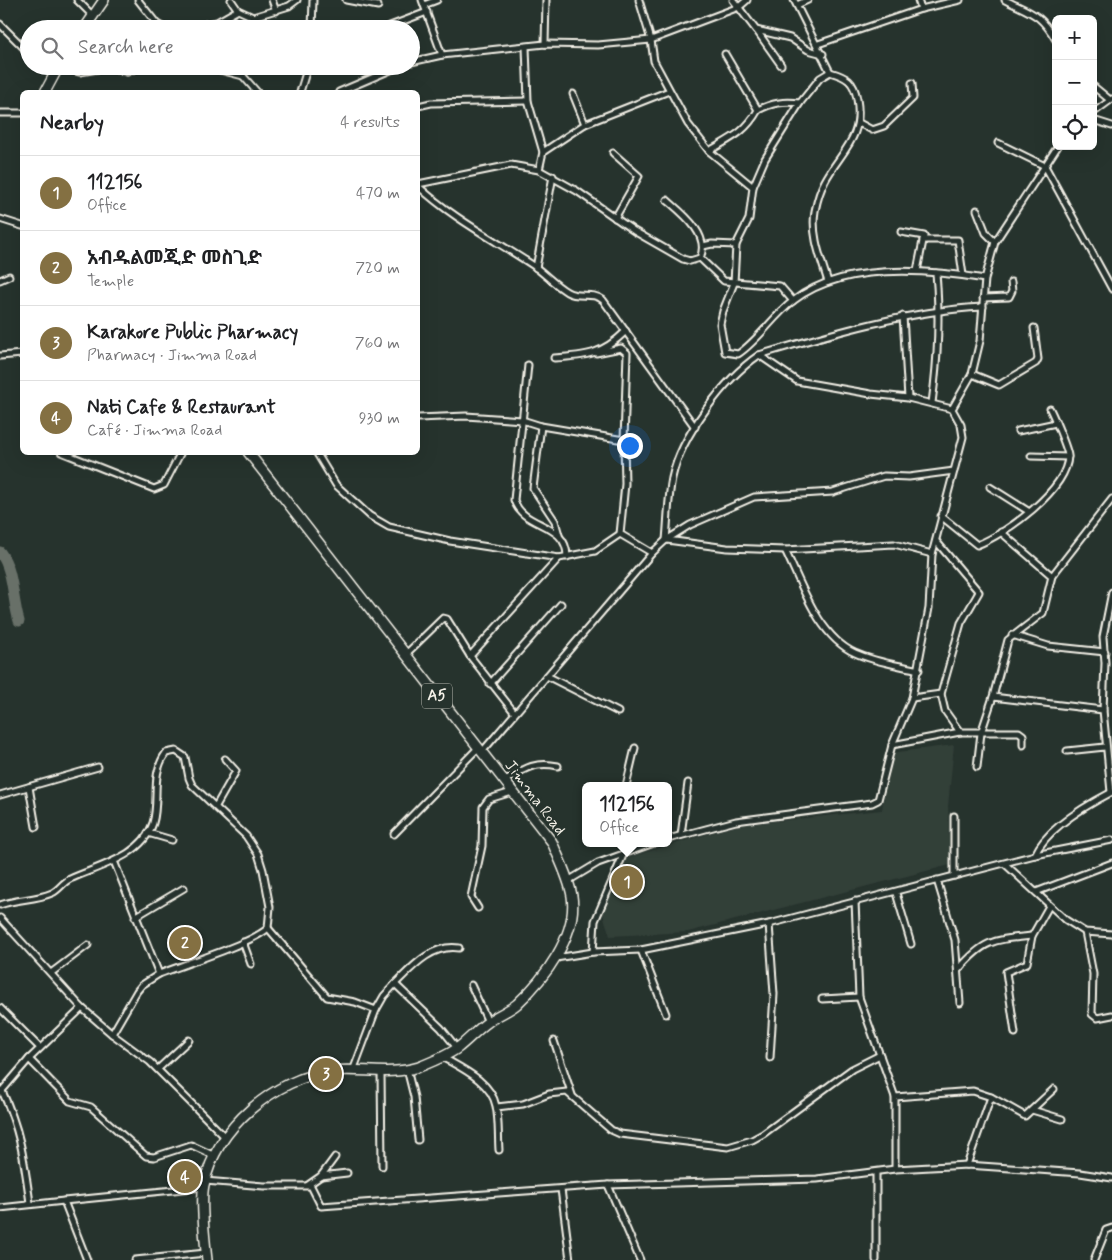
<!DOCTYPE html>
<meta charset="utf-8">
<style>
:root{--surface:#fff;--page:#f2f2f2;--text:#202124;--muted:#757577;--line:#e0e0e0;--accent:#847042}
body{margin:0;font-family:Mynerve,"Noto Sans Ethiopic",sans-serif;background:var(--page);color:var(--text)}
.controls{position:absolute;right:15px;top:15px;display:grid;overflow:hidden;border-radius:8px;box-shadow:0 5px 20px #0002}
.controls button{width:45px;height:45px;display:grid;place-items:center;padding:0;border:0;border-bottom:1px solid var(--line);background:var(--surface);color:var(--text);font:25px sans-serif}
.you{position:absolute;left:629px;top:445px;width:18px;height:18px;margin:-12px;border:4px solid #fff;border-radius:50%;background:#1a73e8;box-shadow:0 0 0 8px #1a73e833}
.badge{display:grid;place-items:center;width:32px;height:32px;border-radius:50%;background:var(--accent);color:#fff;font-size:16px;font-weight:700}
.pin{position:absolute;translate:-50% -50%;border:2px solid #fff;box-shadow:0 1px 5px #0006}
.popup{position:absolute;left:582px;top:782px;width:90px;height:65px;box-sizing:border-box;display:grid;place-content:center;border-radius:8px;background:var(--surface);filter:drop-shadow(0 1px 4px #0005);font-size:16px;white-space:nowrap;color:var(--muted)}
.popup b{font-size:19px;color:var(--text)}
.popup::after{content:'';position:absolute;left:50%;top:100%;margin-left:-10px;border:10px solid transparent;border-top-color:var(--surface)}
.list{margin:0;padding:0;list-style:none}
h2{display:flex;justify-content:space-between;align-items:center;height:65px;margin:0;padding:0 20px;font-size:21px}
h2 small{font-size:16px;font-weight:400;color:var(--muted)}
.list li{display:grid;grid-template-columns:32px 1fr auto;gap:15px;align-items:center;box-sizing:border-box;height:75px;padding:0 20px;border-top:1px solid var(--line)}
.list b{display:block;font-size:19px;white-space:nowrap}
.list p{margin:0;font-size:16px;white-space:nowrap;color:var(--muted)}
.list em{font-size:16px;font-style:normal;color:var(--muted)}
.icon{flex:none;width:28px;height:28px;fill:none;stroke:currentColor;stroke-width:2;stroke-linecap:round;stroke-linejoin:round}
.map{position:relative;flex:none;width:1112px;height:1260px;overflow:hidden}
.search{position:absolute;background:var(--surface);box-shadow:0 5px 20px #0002;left:20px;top:20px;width:400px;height:55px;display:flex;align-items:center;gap:12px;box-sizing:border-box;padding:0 18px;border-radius:28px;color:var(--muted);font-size:19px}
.panel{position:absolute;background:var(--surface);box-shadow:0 5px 20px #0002;left:20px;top:90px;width:400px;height:365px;border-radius:8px}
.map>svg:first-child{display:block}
.built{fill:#333f39}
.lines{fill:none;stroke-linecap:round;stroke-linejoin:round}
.river{stroke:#676f68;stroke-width:11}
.minor-casing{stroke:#f4f1e8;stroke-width:9}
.trunk-casing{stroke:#f4f1e8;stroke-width:12}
.minor{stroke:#26332d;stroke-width:5}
.trunk{stroke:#26332d;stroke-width:9}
.labels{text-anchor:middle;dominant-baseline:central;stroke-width:5;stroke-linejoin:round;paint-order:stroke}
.shield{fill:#26332d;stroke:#b6b8b0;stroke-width:1}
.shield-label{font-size:15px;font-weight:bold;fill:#f4f1e8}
.street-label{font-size:16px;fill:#f4f1e8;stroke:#26332d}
</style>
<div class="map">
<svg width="1112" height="1260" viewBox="0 0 1112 1260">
<rect width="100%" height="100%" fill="#26332d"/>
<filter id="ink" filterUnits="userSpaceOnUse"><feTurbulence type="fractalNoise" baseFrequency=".02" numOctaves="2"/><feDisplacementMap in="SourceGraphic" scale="10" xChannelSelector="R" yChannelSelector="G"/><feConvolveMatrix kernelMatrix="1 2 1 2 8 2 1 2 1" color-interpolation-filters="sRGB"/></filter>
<g filter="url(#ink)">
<polygon class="built" points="954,745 948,806 950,865 688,932 610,936 599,902 625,858 739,825 882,810 890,753"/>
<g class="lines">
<path class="river" d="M0,552C14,571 12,598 19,621"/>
<defs>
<g id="minor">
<polyline points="77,0 92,15"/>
<polyline points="138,0 157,24 166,29"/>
<polyline points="231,0 238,10 253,17 289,6 297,0"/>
<polyline points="272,0 276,11"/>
<polyline points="346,0 378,6"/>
<polyline points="422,0 442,55"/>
<polyline points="639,0 651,40 654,61 688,124 709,151 753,187"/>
<polyline points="733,0 756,30 790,38 808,50 823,54"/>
<path d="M794,0L830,72L820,78L800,103L765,159L753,187L749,219L736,245L734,283L723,311L720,324L725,352L738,354C759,340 773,316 793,301C843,262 926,269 985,279"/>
<polyline points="918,0 921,9"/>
<path d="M1005,0C1031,13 1040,13 1056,40"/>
<polyline points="424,5 437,0"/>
<polyline points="797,5 808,0"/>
<polyline points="0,24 29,53"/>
<polyline points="182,29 217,22 238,10"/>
<polyline points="245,29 253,17"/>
<polyline points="312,29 313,0"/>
<polyline points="382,29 427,12"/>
<polyline points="757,31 781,65"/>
<polyline points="545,44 546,0"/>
<polyline points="818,44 921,9 960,0"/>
<polyline points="526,47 528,101 543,152 539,170"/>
<polyline points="411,62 442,55 545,44 598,45 651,40 739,7 747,0"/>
<polyline points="43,66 53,75"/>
<polyline points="205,66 243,76"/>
<polyline points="241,66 243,76 257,92"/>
<polyline points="59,67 80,72 110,67 127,72 142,66"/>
<polyline points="1093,86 1110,100"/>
<polyline points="300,92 308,66"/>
<polyline points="339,92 400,66"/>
<polyline points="573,94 585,124"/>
<polyline points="418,106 431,103 528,101"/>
<path d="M758,110C772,103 783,101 800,103"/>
<polyline points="0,113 22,113"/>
<polyline points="1093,113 1112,99"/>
<polyline points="1093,120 1112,126"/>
<polyline points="859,123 872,130 884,126 913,98 912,83"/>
<polyline points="998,143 1045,166 1112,289"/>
<path d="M709,151C731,138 745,133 758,110L725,54"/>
<polyline points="543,152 585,124 669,91"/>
<polyline points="613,153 639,176 615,218"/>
<path d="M418,184L511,165L539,170L577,191L634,231L683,259L690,261L700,258C711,235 682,213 667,200"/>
<path d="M418,186C452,218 495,240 534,266C545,274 555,285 567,292C579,299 592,291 603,300L695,427"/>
<polyline points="977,210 986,233 995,242"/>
<polyline points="0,219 22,226"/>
<polyline points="901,232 924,236 917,271"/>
<polyline points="923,240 958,240 963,275"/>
<polyline points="703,246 712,244 736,245"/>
<polyline points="700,258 724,281 780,286 793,301"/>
<polyline points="536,268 553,176"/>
<polyline points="0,280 9,276"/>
<path d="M828,282C821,259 811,235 815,211C817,201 820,190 825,181C841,151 864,138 857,99C854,81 847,77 830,72"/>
<polyline points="983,298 1009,297 1012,291 1011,282"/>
<polyline points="903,316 908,398"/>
<polyline points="596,353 621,348 627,353 624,440 625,484 620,534 652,553"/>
<path d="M759,355C833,333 906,311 983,307"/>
<polyline points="0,356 22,354"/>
<path d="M554,358C586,356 602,355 626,331"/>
<path d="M528,365L514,500C523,529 567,521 567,557"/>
<polyline points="972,374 999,385 1036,363 1038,359 1034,328"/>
<path d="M932,403C938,359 940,317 936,273"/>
<polyline points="418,418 466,416 522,420 541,426 624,440"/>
<polyline points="541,426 533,488 555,521 559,535"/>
<polyline points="1018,431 1056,423"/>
<polyline points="61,452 154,489 164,485 181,452"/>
<polyline points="316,452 336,485 370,516 389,527 450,541 559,558 595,551 620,534"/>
<polyline points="1031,456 1068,457"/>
<polyline points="990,487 1028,511"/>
<path d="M941,516L977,545C1006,534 1067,490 1068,456C1068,450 1054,417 1050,409"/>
<polyline points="1001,532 1052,576"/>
<path d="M666,540C668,519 668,498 672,478C681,436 724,379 759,355L797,381L871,394L908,398L952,409"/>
<polyline points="667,540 727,548 785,550 894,544 932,554"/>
<polyline points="936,541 979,592 961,623 941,694 945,711 960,732"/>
<path d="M785,550C802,585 818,636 855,653C875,662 898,665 919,670"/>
<polyline points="1012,635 1048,646 1105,652"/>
<polyline points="405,655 443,618 447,619 470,656 514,712"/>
<polyline points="470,656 559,558"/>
<polyline points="547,676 618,712"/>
<polyline points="490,684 561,604"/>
<polyline points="993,697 1103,710"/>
<polyline points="912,698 941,694"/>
<polyline points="892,745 960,732 1019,732 1023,735 1023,745"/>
<polyline points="1067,751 1105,747"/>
<polyline points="482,752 652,553 666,540 690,525 754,497 833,492 884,476 909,477 954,471"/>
<polyline points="977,767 981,733 993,697 1008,640 1043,613 1052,576 1112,499"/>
<path d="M504,781C524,769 534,761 558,766"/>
<polyline points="626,786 635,748"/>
<polyline points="29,787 36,827"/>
<polyline points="1111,792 1103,710 1105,663 1103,637 1112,592"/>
<polyline points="0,795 98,767"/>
<polyline points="216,806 236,771 225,759"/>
<polyline points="148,833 172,840"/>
<polyline points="394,834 478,748"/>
<polyline points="681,835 688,783"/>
<polyline points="668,839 736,821 872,803 878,800 892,745 912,698 929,608 932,554 963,437 961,425 952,409 972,374 980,341 985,279 995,242 1058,146"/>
<path d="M1035,855C1046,829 1087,805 1112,792"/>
<polyline points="1005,864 1066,920 1085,932 1112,934"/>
<polyline points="954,876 954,816"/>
<polyline points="937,880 955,940 960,1003"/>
<polyline points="568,881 598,863 654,843"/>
<polyline points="1036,892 1112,863"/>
<polyline points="896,893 911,944"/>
<polyline points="855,901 859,997 895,1097 895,1169"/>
<path d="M0,905C16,899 36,900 52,893C59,890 63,882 70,879C98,866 142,857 153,823C160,800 150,775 166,753L176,751L185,757L189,778L192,785L246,836L258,854L263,870L270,907L268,928C253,943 182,965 159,974L114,861"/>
<polyline points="478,908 471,897 482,846 483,807 489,799 512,792"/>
<polyline points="135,917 184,888"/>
<polyline points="0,918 82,1008 112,1034 150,1062 226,1138"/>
<polyline points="769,924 774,994 770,1058"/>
<polyline points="268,928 327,997 355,1002 376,1010"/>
<polyline points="1085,932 1093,974 1092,1014 1097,1018 1112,1015"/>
<polyline points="243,942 251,964"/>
<polyline points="641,950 666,1014"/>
<polyline points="593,952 595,921 624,853"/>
<polyline points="556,958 593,952 641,950 769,924 1035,855 1112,840"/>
<path d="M959,969C985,939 993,940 1032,936"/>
<polyline points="51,973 88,945"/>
<path d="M395,984C413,966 432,944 459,948"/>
<polyline points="471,985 488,1022"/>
<polyline points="822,999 859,997"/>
<polyline points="0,1008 40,1048"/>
<polyline points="1015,1033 1006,972 1027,963 1032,936 1049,906"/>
<polyline points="112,1034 137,991 142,985 159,974"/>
<polyline points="554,1041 572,1095"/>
<path d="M442,1057C461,1068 491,1081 496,1106C499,1120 498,1135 499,1150"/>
<polyline points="29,1059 70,1101 91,1107 146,1156 154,1157 191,1145 215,1156"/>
<polyline points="158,1069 189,1040"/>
<polyline points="407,1069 414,1097 418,1140"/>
<polyline points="353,1071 376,1010 384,996 395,984 441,1028 457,1048"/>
<polyline points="381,1072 382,1166"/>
<path d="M2,1091C21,1132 24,1160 30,1203"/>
<polyline points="0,1093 29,1059 82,1008"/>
<polyline points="895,1097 973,1091 991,1097 1025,1116 1054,1089"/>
<polyline points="497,1107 523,1104 549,1094 567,1092 611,1130 620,1134 728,1147 752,1140 763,1134 852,1069 880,1055"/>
<polyline points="1032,1110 1062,1119"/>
<polyline points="967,1165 991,1097"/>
<polyline points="321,1176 347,1173"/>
<polyline points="205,1181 264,1186 311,1186 321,1206 608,1185 817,1179 895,1169 967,1165 1080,1173 1112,1178"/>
<polyline points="308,1185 321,1176 335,1157"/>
<polyline points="608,1185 640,1260"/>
<polyline points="561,1189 570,1260"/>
<polyline points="0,1208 64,1201"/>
<polyline points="87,1260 64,1201 203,1187"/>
<polyline points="135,1260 206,1253"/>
<polyline points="876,1260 876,1172"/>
<polyline points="1094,1260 1106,1230 1112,1228"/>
</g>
<g id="trunk">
<polyline points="84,29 104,0"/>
<polyline points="45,92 59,66"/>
<path d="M207,1260C205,1241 200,1202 204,1185C216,1127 275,1078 332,1071C362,1068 389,1076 419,1067C429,1063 452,1053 459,1047C469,1039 478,1029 488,1022C497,1015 509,1011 517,1004C544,979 578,935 572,896C569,878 559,859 552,842L248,452"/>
</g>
</defs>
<use href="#minor" class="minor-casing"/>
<use href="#trunk" class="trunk-casing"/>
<use href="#minor" class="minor"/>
<use href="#trunk" class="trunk"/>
</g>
</g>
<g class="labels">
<rect class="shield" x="422" y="683.5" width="30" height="25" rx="4"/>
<g class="shield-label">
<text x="437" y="696">A5</text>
</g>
<g class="street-label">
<text transform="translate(535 798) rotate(53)">Jimma Road</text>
</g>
</g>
</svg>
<div class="controls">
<button>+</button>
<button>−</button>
<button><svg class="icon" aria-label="locate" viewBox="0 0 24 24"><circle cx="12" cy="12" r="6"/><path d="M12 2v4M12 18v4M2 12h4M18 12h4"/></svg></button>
</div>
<div class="you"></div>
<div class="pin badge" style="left:627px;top:882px">1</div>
<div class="popup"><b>112156</b>Office</div>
<div class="pin badge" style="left:185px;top:943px">2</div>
<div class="pin badge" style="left:326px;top:1074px">3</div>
<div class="pin badge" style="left:185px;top:1177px">4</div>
<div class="search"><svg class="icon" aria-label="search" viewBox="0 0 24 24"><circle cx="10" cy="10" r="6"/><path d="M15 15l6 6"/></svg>Search here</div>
<section class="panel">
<h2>Nearby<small>4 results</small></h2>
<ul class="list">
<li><span class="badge">1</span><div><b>112156</b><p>Office</p></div><em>470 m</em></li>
<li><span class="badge">2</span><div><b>አብዱልመጂድ መስጊድ</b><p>Temple</p></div><em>720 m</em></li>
<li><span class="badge">3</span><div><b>Karakore Public Pharmacy</b><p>Pharmacy · Jimma Road</p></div><em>760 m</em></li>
<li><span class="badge">4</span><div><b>Nati Cafe &amp; Restaurant</b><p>Café · Jimma Road</p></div><em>930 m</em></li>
</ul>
</section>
</div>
